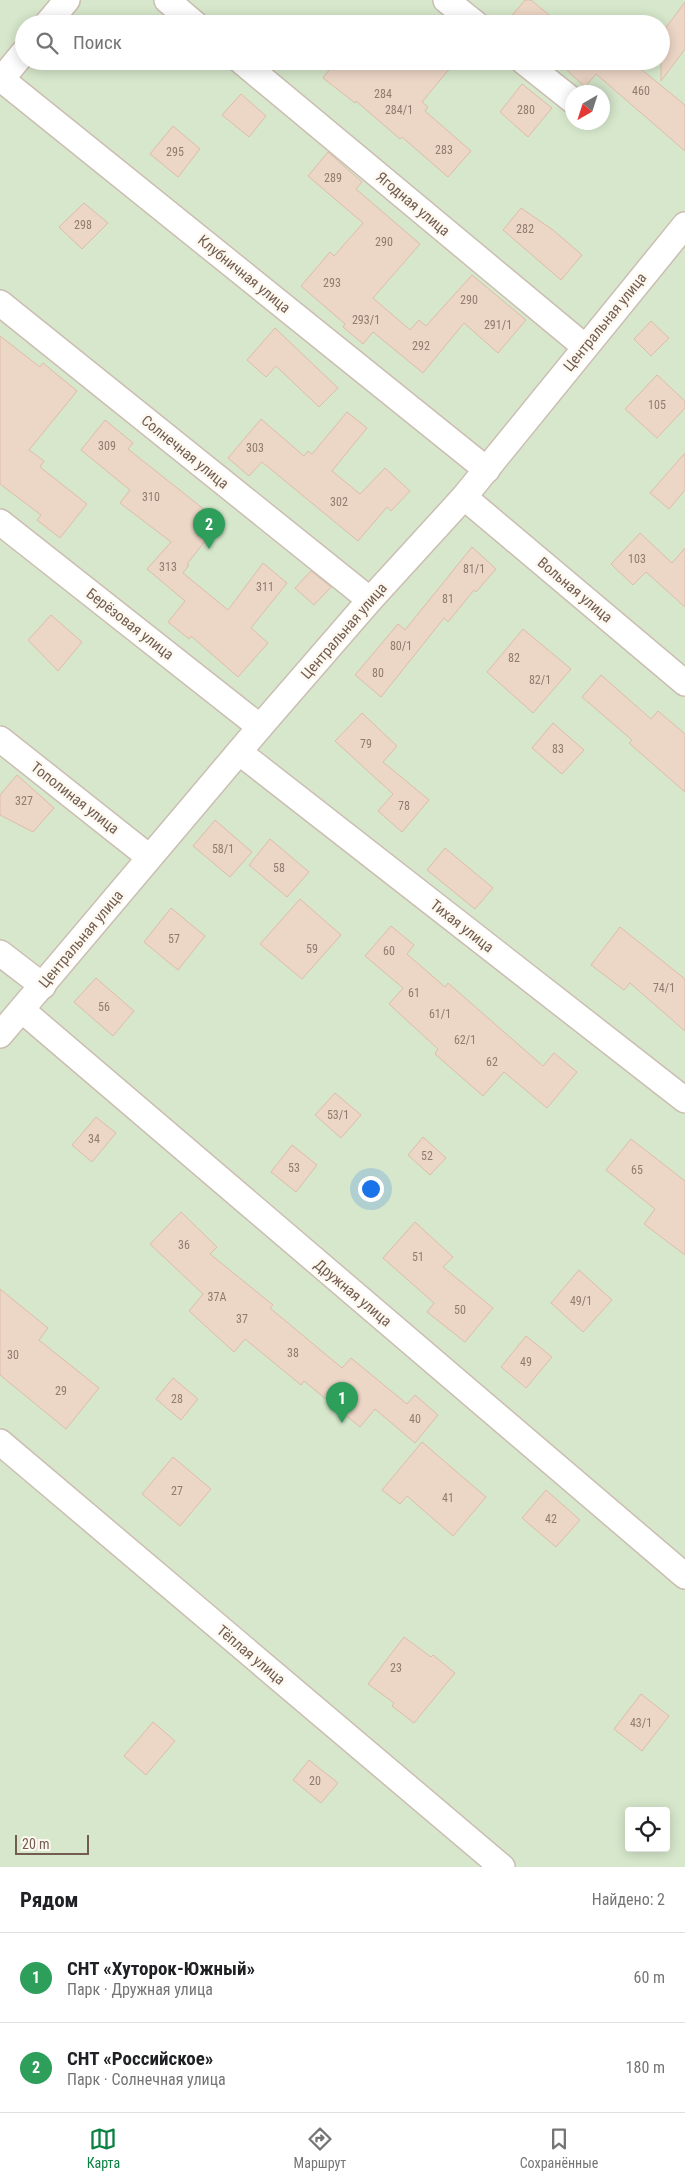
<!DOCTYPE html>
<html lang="ru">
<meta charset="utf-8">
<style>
:root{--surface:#fff;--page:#f6f6f6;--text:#202124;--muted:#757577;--line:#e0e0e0;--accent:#0b8043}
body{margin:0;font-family:"Roboto Condensed",sans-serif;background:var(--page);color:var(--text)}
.controls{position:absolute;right:15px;bottom:15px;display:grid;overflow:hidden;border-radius:5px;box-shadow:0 2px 12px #0003}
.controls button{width:45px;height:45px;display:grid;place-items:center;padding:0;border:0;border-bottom:1px solid var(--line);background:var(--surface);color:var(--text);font:25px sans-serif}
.compass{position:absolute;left:565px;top:85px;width:45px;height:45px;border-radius:50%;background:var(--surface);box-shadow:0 2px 12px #0003;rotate:219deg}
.scale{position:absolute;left:15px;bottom:12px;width:74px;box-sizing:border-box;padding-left:5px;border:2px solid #735d51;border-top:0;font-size:14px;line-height:18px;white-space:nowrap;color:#735d51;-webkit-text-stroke:4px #fdf9f1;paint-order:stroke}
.you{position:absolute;left:370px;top:1188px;width:18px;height:18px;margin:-12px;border:4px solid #fff;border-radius:50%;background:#1a73e8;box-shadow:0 0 0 8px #1a73e833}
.badge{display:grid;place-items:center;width:32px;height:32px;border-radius:50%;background:var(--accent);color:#fff;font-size:16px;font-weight:700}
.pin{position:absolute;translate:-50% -41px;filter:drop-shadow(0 1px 2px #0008)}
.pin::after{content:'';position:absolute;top:26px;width:18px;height:15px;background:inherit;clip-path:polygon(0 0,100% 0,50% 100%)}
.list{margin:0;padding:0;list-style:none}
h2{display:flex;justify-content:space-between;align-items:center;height:65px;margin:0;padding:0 20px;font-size:21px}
h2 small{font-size:16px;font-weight:400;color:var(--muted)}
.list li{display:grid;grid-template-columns:32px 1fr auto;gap:15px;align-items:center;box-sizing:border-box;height:90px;padding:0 20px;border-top:1px solid var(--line)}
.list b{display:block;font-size:19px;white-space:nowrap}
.list p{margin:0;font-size:16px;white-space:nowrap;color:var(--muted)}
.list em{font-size:16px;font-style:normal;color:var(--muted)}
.icon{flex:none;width:28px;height:28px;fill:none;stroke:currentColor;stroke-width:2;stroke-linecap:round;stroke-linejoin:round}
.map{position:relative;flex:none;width:685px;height:1867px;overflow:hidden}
.search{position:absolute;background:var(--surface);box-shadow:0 2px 12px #0003;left:15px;right:15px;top:15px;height:55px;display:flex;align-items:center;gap:12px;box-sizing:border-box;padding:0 18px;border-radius:28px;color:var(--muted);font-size:19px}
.sheet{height:245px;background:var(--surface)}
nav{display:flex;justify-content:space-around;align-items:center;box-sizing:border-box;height:70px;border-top:1px solid var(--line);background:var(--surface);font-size:14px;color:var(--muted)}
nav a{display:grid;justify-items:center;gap:2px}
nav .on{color:var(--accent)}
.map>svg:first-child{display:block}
.green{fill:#d6e7cb;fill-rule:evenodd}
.building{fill:#ecd6c6;stroke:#ddbda8}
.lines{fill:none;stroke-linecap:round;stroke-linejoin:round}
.street-casing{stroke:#ccbdb2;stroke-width:28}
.street{stroke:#fff;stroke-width:25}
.labels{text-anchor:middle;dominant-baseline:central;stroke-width:5;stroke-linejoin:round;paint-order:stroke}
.number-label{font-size:12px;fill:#917b6e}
.street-label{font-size:15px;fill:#735d51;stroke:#fdf9f1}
</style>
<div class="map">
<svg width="685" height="1867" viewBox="0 0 685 1867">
<rect width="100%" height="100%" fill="#faf5eb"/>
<path class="green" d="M0,0H685V1867H0ZM24,24H661V61H24ZM572,92H602V122H572ZM629,1811H666V1848H629Z"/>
<g class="building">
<polygon points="525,0 531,0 560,24 505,24"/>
<polygon points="685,2 685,49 661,81 661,34"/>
<polygon points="336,61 375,61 385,69 392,61 456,61 422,102 428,107 425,111 471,151 448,177 402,137 400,139 356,101 355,103 323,78"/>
<polygon points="557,61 631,61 685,105 685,151 596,74 585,87"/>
<polygon points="522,84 552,108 528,137 500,112"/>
<polygon points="241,94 266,116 249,137 222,115"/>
<polygon points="173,126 200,149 178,177 150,154"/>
<polygon points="328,152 362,182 356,189 420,244 373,298 410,330 419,320 426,326 472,275 526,320 498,353 464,323 423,373 373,332 363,344 343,327 345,324 301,286 330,252 334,256 363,223 308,176"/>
<polygon points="84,203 108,223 82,249 59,227"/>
<polygon points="521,208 553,230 582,255 561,280 503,230"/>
<polygon points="651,321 669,338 651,356 634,339"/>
<polygon points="275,328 338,388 319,407 276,366 266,377 247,360"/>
<polygon points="0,336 40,367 43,363 77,391 29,450 44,461 40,467 87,504 60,538 37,520 41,515 0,484"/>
<polygon points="657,375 685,401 685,408 657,438 625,409"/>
<polygon points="347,412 367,428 332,471 360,494 385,468 410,491 391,511 387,507 358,541 262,462 249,476 228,458 261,419 304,456 308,451 312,454"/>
<polygon points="105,420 133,443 128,449 220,522 187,564 189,565 183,573 228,610 263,563 287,583 251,628 268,643 238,677 191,636 189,639 168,622 185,601 147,569 171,542 120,503 130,490 81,450"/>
<polygon points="685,453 685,490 669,509 650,493"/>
<polygon points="640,533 672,563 685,548 685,607 646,572 633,585 611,564"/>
<polygon points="472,547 496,569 476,592 474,590 448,622 444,618 381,697 355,675 398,624 405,630"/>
<polygon points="311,571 331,587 314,605 295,588"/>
<polygon points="51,615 82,642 58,671 28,640"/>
<polygon points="523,629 571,669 533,713 487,672"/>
<polygon points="601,675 651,719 658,711 685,734 685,792 629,743 632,740 582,697"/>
<polygon points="362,713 397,746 383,762 429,800 402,832 378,811 393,794 335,741"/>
<polygon points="553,723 584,750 562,774 532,748"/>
<polygon points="17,775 54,808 33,832 0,815 0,795"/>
<polygon points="215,820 252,852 230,877 193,846"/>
<polygon points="270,839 309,872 287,897 249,865"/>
<polygon points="445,848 493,888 475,909 427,870"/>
<polygon points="300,899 341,935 302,979 260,944"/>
<polygon points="171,908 205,936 178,970 144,942"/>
<polygon points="391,926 414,945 407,954 445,987 448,983 543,1066 554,1053 577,1072 547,1108 504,1072 483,1096 435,1054 438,1049 389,1004 403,988 365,956"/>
<polygon points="620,927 685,979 685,1031 630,983 624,990 591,965"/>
<polygon points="96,978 134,1011 113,1036 74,1002"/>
<polygon points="335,1093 361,1115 341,1138 315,1115"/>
<polygon points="96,1117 116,1133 92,1162 72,1145"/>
<polygon points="423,1137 446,1158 430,1175 408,1155"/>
<polygon points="631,1139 685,1181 685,1255 644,1224 655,1209 606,1170"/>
<polygon points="292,1145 317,1165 296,1192 271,1172"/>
<polygon points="181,1212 217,1247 210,1254 273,1305 270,1308 342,1368 351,1358 407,1404 415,1395 438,1415 415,1443 375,1409 360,1427 304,1381 301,1385 245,1339 234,1352 189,1311 203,1294 150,1244"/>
<polygon points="415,1222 453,1257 443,1267 493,1308 465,1342 427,1312 434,1303 383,1258"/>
<polygon points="579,1270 612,1300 583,1332 551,1303"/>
<polygon points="0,1289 48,1328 39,1340 99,1388 66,1429 0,1375"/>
<polygon points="526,1336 552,1357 526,1388 501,1367"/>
<polygon points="173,1378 198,1399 181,1420 156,1399"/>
<polygon points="422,1442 486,1497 453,1536 407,1496 400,1504 382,1490"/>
<polygon points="173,1457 211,1489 180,1526 142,1494"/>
<polygon points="546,1490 580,1520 556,1547 522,1518"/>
<polygon points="404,1637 431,1657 433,1655 455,1673 414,1723 392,1706 394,1703 368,1684"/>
<polygon points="641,1694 669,1716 642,1751 614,1729"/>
<polygon points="153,1722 175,1741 146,1775 124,1756"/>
<polygon points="309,1760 338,1783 321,1803 293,1780"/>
</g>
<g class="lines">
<defs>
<g id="street">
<polyline points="167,0 195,24"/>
<polyline points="446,0 476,24"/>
<polyline points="47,24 67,0"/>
<polyline points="241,61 585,347"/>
<polyline points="523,61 572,100"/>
<polyline points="0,78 487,470"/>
<polyline points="0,81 24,52"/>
<polyline points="0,303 370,600"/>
<polyline points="464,497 685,683"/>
<polyline points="0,522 260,727"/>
<polyline points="0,739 149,857"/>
<polyline points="239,752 685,1100"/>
<polyline points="0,953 43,986"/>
<polyline points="22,1010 685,1576"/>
<polyline points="0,1035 260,727 370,600 464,497 685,225"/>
<polyline points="0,1442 502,1867"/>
</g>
</defs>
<use href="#street" class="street-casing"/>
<use href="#street" class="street"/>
</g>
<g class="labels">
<g class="number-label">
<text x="641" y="91">460</text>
<text x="383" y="94">284</text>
<text x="399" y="110">284/1</text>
<text x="526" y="110">280</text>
<text x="444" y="150">283</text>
<text x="175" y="152">295</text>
<text x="333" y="178">289</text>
<text x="83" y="225">298</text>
<text x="525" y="229">282</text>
<text x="384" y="242">290</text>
<text x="332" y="283">293</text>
<text x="469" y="300">290</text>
<text x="366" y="320">293/1</text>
<text x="498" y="325">291/1</text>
<text x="421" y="346">292</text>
<text x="657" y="405">105</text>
<text x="107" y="446">309</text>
<text x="255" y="448">303</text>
<text x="151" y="497">310</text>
<text x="339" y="502">302</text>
<text x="637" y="559">103</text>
<text x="168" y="567">313</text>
<text x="474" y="569">81/1</text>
<text x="265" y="587">311</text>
<text x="448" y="599">81</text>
<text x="401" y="646">80/1</text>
<text x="514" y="658">82</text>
<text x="378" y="673">80</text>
<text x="540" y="680">82/1</text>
<text x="366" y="744">79</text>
<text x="558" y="749">83</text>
<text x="24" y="801">327</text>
<text x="404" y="806">78</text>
<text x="223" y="849">58/1</text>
<text x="279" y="868">58</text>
<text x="174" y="939">57</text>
<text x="312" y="949">59</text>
<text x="389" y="951">60</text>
<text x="664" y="988">74/1</text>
<text x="414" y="993">61</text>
<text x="104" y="1007">56</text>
<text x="440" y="1014">61/1</text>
<text x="465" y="1040">62/1</text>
<text x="492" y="1062">62</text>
<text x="338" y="1115">53/1</text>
<text x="94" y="1139">34</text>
<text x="427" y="1156">52</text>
<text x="294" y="1168">53</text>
<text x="637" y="1170">65</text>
<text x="184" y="1245">36</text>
<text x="418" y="1257">51</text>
<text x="217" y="1297">37А</text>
<text x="581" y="1301">49/1</text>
<text x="460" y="1310">50</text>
<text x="242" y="1319">37</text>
<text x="293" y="1353">38</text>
<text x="13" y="1355">30</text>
<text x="526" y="1362">49</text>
<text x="61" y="1391">29</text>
<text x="177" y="1399">28</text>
<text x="415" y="1419">40</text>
<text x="177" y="1491">27</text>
<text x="448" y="1498">41</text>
<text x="551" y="1519">42</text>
<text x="396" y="1668">23</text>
<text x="641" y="1723">43/1</text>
<text x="315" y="1781">20</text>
</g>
<g class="street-label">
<text transform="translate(413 204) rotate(40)">Ягодная улица</text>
<text transform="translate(244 274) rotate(39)">Клубничная улица</text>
<text transform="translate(605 322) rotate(-51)">Центральная улица</text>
<text transform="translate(185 452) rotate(39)">Солнечная улица</text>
<text transform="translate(575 590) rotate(40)">Вольная улица</text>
<text transform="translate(130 624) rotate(38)">Берёзовая улица</text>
<text transform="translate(344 631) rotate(-49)">Центральная улица</text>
<text transform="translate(75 798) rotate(38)">Тополиная улица</text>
<text transform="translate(462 926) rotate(38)">Тихая улица</text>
<text transform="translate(81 939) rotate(-50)">Центральная улица</text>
<text transform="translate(353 1293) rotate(40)">Дружная улица</text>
<text transform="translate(251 1655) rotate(40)">Тёплая улица</text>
</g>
</g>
</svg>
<div class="controls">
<button><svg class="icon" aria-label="locate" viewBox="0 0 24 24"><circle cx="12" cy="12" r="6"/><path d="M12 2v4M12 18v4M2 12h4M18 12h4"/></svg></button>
</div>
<svg class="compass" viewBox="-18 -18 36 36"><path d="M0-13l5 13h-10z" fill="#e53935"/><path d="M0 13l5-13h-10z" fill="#757577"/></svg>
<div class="scale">20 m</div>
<div class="you"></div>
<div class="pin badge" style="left:342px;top:1423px;background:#2e9e5b">1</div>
<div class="pin badge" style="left:209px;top:549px;background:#2e9e5b">2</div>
<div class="search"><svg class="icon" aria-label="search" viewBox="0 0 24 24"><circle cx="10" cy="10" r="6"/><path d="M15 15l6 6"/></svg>Поиск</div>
</div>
<section class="sheet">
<h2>Рядом<small>Найдено: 2</small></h2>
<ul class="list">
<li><span class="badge" style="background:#2e9e5b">1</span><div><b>СНТ «Хуторок-Южный»</b><p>Парк · Дружная улица</p></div><em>60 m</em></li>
<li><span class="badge" style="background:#2e9e5b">2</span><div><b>СНТ «Российское»</b><p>Парк · Солнечная улица</p></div><em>180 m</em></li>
</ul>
</section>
<nav>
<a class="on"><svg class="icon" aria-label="map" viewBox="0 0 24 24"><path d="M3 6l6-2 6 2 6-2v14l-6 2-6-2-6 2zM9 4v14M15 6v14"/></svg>Карта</a>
<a><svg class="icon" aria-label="directions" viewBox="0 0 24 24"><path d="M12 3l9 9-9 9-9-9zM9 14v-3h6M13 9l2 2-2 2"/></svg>Маршрут</a>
<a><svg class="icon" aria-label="saved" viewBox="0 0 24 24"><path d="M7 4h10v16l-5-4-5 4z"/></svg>Сохранённые</a>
</nav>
